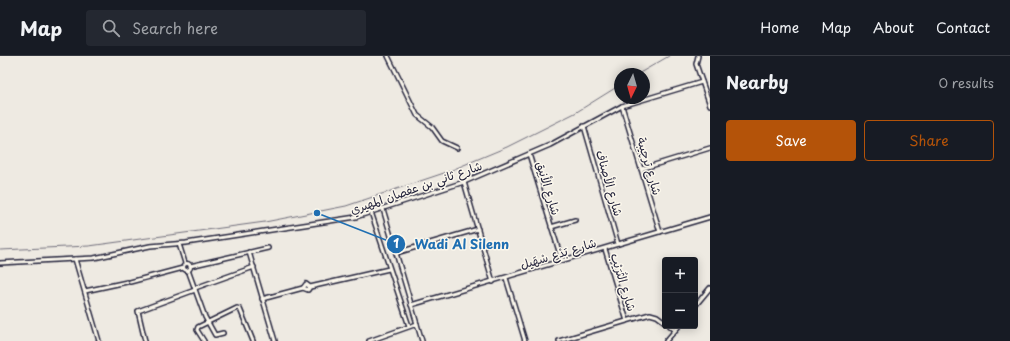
<!DOCTYPE html>
<meta charset="utf-8">
<style>
:root{--surface:#171b24;--page:#242831;--text:#f1f3f6;--muted:#9ea1a6;--line:#363941;--accent:#b45309}
body{margin:0;font-family:"Playpen Sans","Playpen Sans Arabic",sans-serif;background:var(--page);color:var(--text)}
.controls{position:absolute;right:12px;bottom:12px;display:grid;overflow:hidden;border-radius:4px;box-shadow:0 2px 10px #0003}
.controls button{width:36px;height:36px;display:grid;place-items:center;padding:0;border:0;border-bottom:1px solid var(--line);background:var(--surface);color:var(--text);font:20px sans-serif}
.compass{position:absolute;left:614px;top:12px;width:36px;height:36px;border-radius:50%;background:var(--surface);box-shadow:0 2px 10px #0003;rotate:185deg}
.list{margin:0;padding:0;list-style:none}
h2{display:flex;justify-content:space-between;align-items:center;height:52px;margin:0;padding:0 16px;font-size:17px}
h2 small{font-size:13px;font-weight:400;color:var(--muted)}
.actions{display:flex;gap:8px;padding:12px 16px}
.actions a{flex:1;padding:9px 0;border:1px solid var(--accent);border-radius:4px;text-align:center;font-size:14px;color:var(--accent)}
.actions .main{background:var(--accent);color:#fff}
.icon{flex:none;width:22px;height:22px;fill:none;stroke:currentColor;stroke-width:2;stroke-linecap:round;stroke-linejoin:round}
.map{position:relative;flex:none;width:710px;height:285px;overflow:hidden}
header{display:flex;align-items:center;gap:24px;box-sizing:border-box;height:56px;padding:0 20px;background:var(--surface);border-bottom:1px solid var(--line)}
header strong{font-size:19px}
nav{display:flex;gap:22px;margin-inline-start:auto;font-size:14px}
.search{width:280px;height:36px;background:var(--page);display:flex;align-items:center;gap:10px;box-sizing:border-box;padding:0 14px;border-radius:4px;color:var(--muted);font-size:15px}
main{display:flex}
aside{flex:1;background:var(--surface)}
.map>svg:first-child{display:block}
.lines{fill:none;stroke-linecap:round;stroke-linejoin:round}
.stream{stroke:#716f7c;stroke-width:1}
.minor-casing{stroke:#22223b;stroke-width:6}
.minor{stroke:#fbf7ec;stroke-width:3}
.labels{text-anchor:middle;dominant-baseline:central;stroke-width:3;stroke-linejoin:round;paint-order:stroke}
.street-label{font-size:12px;fill:#22223b;stroke:#fbf7ec}
.leader{fill:none;stroke:#1f6fb2;stroke-width:1.5}
.callout-dot{fill:#1f6fb2;stroke:#fbf7ec;stroke-width:1.5}
.mark-label{font-size:12px;text-anchor:middle;font-weight:bold;fill:#fff}
.callout-label{font-size:13px;text-anchor:middle;font-weight:bold;fill:#1f6fb2;stroke:#fbf7ec;stroke-width:3;stroke-linejoin:round;paint-order:stroke}
</style>
<header>
<strong>Map</strong>
<div class="search"><svg class="icon" aria-label="search" viewBox="0 0 24 24"><circle cx="10" cy="10" r="6"/><path d="M15 15l6 6"/></svg>Search here</div>
<nav><a>Home</a><a>Map</a><a>About</a><a>Contact</a></nav>
</header>
<main>
<div class="map">
<svg width="710" height="285" viewBox="0 0 710 285">
<rect width="100%" height="100%" fill="#eeeae2"/>
<filter id="ink" filterUnits="userSpaceOnUse"><feTurbulence type="fractalNoise" baseFrequency=".025" numOctaves="2"/><feDisplacementMap in="SourceGraphic" scale="8" xChannelSelector="R" yChannelSelector="G"/><feConvolveMatrix kernelMatrix="1 2 1 2 8 2 1 2 1" color-interpolation-filters="sRGB"/></filter>
<g filter="url(#ink)">
<g class="lines">
<g class="stream">
<polyline points="638,18 669,0"/>
<polyline points="0,194 89,190 265,166 346,150 447,116 507,91 575,57 620,29"/>
</g>
<defs>
<g id="minor">
<polyline points="388,0 417,59 432,71 442,85 457,92"/>
<polyline points="698,0 696,8 710,49"/>
<polyline points="622,50 660,176"/>
<polyline points="584,70 618,188"/>
<polyline points="529,98 562,205"/>
<polyline points="641,113 710,92"/>
<polyline points="464,126 493,226"/>
<polyline points="383,153 422,285"/>
<polyline points="371,156 409,270"/>
<polyline points="551,171 575,164"/>
<polyline points="179,188 185,207"/>
<polyline points="605,193 627,265"/>
<polyline points="249,196 275,285"/>
<polyline points="396,197 478,173"/>
<polyline points="75,203 99,285"/>
<polyline points="0,207 94,202 150,190 186,187 356,161 464,126 550,89 622,50 702,26"/>
<circle cx="187" cy="211" r="3.5"/>
<polyline points="190,210 268,192"/>
<polyline points="188,214 205,261 215,279 223,277"/>
<polyline points="506,222 525,285"/>
<polyline points="130,226 183,212"/>
<polyline points="310,231 306,228 303,232 308,234 310,231 389,213"/>
<polyline points="195,232 254,211"/>
<polyline points="85,235 127,226"/>
<polyline points="262,243 303,232"/>
<polyline points="411,249 710,161"/>
<polyline points="695,250 710,232"/>
<polyline points="670,270 675,274"/>
<polyline points="145,285 138,255 195,234"/>
<polyline points="204,285 197,274 198,271 237,252 240,253 253,285"/>
<polyline points="369,285 417,268"/>
<polyline points="559,285 650,258 657,260 665,266"/>
<polyline points="666,285 679,270"/>
</g>
</defs>
<use href="#minor" class="minor-casing"/>
<use href="#minor" class="minor"/>
</g>
</g>
<g class="labels">
<g class="street-label">
<text transform="translate(650 110) rotate(74)">شارع ترچيبة</text>
<text transform="translate(610 127) rotate(74)">شارع الأصناف</text>
<text transform="translate(416 131) rotate(-19)">شارع ثاني بن عفصان المهيري</text>
<text transform="translate(549 132) rotate(73)">شارع الأنِيق</text>
<text transform="translate(558 197) rotate(-17)">شارع بَدْع سْهَيل</text>
<text transform="translate(624 226) rotate(73)">شارع الثُرَيْب</text>
</g>
</g>
<path class="leader" d="M317 157L396 188"/>
<g class="callout-dot">
<circle cx="317" cy="157" r="4"/>
<circle cx="396" cy="188" r="10"/>
</g>
<g class="mark-label">
<text x="396" y="192">1</text>
</g>
<g class="callout-label">
<text x="462" y="193">Wadi Al Silenn</text>
</g>
</svg>
<div class="controls">
<button>+</button>
<button>−</button>
</div>
<svg class="compass" viewBox="-18 -18 36 36"><path d="M0-13l5 13h-10z" fill="#e53935"/><path d="M0 13l5-13h-10z" fill="#9ea1a6"/></svg>
</div>
<aside>
<h2>Nearby<small>0 results</small></h2>
<ul class="list">
</ul>
<div class="actions"><a class="main">Save</a><a>Share</a></div>
</aside>
</main>
